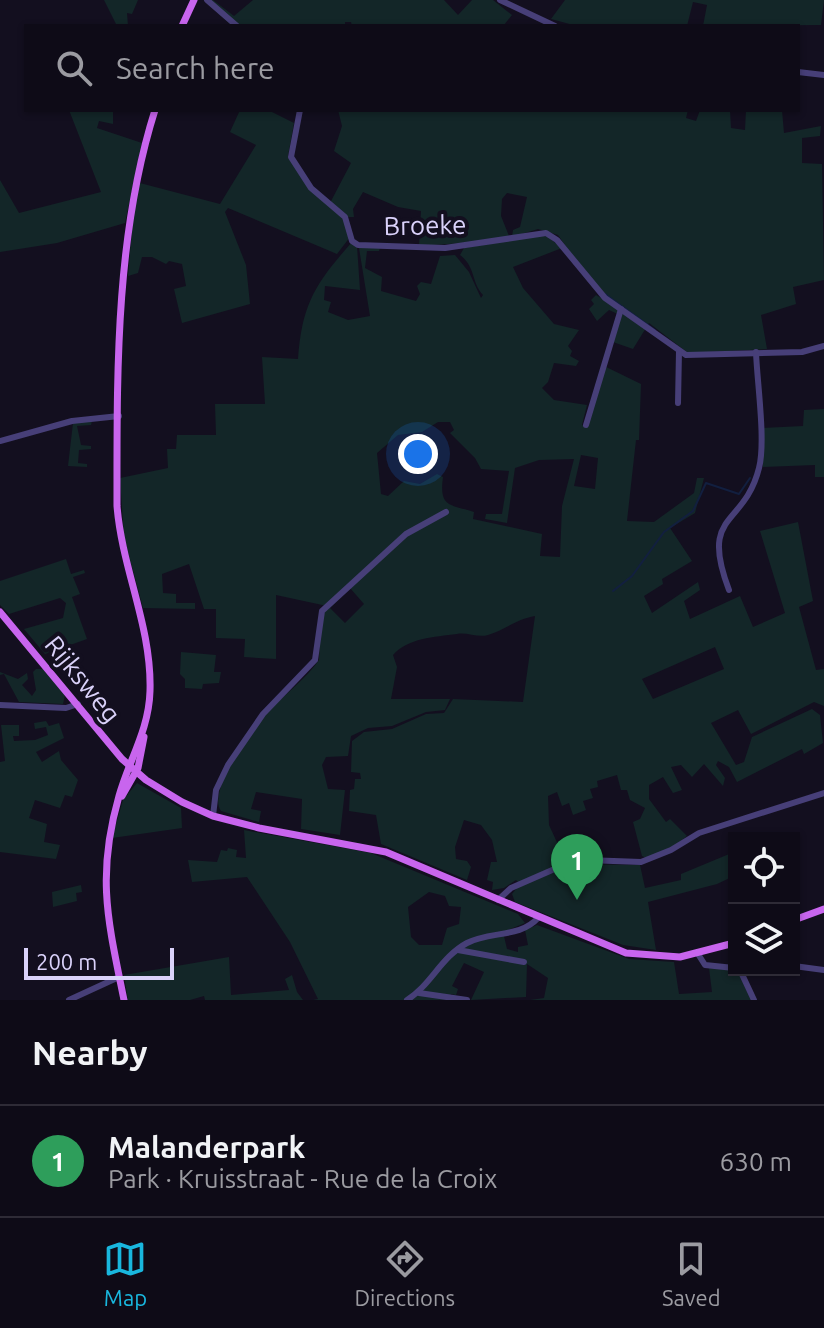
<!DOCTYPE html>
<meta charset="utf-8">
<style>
:root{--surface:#0e0b17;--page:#171420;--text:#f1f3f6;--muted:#9b9ba1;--line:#2e2b36;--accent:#19b7de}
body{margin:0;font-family:Ubuntu,sans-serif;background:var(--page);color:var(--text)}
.controls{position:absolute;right:24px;bottom:24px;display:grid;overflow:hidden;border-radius:0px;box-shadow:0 2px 6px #0004}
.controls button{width:72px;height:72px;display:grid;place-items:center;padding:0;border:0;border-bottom:2px solid var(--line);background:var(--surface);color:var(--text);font:40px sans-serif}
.scale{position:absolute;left:24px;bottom:20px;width:150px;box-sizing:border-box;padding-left:8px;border:4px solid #dad2fa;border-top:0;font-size:22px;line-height:28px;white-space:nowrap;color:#dad2fa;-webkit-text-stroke:6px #130f1f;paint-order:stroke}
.you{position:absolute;left:418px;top:454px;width:28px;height:28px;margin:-20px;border:6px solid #fff;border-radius:50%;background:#1a73e8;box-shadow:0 0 0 12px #1a73e833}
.badge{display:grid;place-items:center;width:52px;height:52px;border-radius:50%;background:var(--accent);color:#fff;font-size:26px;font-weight:700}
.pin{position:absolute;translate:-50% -66px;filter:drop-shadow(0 2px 4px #0008)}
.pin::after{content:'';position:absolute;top:42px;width:28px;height:24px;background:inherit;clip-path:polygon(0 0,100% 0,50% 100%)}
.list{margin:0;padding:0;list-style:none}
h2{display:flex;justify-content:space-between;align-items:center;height:104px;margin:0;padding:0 32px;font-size:34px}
h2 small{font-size:26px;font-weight:400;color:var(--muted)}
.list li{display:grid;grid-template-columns:52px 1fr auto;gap:24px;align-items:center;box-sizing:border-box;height:112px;padding:0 32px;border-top:2px solid var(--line)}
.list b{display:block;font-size:30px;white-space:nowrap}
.list p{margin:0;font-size:26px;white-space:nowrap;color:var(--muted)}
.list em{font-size:26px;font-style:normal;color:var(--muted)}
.icon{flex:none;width:44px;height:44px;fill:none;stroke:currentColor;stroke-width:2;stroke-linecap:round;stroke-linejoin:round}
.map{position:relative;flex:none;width:824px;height:1000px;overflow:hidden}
.search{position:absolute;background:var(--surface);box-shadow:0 2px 6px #0004;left:24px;right:24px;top:24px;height:88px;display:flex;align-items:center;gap:20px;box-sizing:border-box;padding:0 28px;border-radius:0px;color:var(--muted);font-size:30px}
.sheet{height:216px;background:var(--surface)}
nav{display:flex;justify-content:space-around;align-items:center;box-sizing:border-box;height:112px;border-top:2px solid var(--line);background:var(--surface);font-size:22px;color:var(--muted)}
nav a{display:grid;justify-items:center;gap:4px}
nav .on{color:var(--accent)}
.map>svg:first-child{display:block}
.green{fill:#132628;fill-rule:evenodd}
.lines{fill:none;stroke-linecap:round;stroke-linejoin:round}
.stream{stroke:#121f3f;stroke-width:2}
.minor{stroke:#473f78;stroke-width:6}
.major{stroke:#c865ee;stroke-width:7}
.labels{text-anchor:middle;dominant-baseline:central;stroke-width:8;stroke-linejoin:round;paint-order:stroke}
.street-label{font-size:26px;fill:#dad2fa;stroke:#130f1f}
</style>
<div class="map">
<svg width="824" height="1000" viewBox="0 0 824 1000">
<rect width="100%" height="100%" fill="#130f1f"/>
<g class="green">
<polygon points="104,0 138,0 132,14 127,13 128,26 117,26"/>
<polygon points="213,0 234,16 253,0 444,0 458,15 472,0 493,0 512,15 503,26 352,26 351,22 345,22 345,26 232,26 206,2"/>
<polygon points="565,0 824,0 821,25 703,26 707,5 693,2 687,26 577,26 551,19"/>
<polygon points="69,110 113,110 113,124 99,121 97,128 142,143 125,223 57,243 0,252 0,180 19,213 101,192"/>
<polygon points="240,110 268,110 294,123 288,156 310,189 343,218 350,237 337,254 228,208 225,212 246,265 250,304 182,323 174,289 186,286 182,264 169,261 166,264 152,257 142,257 138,273 128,276 136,182 220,204 256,145 230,132"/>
<polygon points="338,110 688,110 686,118 696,121 700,110 730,110 731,128 745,130 746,110 782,110 784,133 821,126 820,136 802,138 802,163 822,164 824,280 793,287 796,304 761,315 767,349 688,353 649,323 633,349 610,341 620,315 609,310 597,321 589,309 594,304 591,300 596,295 601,298 558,235 538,229 512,237 513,230 520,227 527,197 507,193 502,199 501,216 509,236 478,242 419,246 421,211 398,207 363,192 353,209 354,217 347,217 330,203 351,163 334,151 342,126"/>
<path d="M540,235L548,237L562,248L513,267L523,288L554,324L579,330L568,346L572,351L570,356L579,361L576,366L554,363L548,382L542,388L554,400L587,405L582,425L586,426L602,365L641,384L639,440H636L627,521L654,522L694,493L697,478H704L695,513L670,528L692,561L662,579L663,584L644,596L652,613L698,582L700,590L684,601L690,619L740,596L753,627L785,613L760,531L798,522L813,601L799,607L816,670L824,669V706L814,702L751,734L738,710L711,723L736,765L744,762L752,737L812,709L820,715L823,743L804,754L802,749L737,782L729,767L718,761L716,765L725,778L723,786L704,764L692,777L681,765L671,767L682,790L673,793L663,777L649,785V799L666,822L670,819L687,836L671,849L646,858L642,856L633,822L640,819L645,808L630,800L627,790H621L617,775L597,781L598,787L590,789L593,798L583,801L586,810L573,815L569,803L562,806L557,792L548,796L549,825L567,864L640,865L645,888L681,880V874L734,852V876L717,884L648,902L656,950L623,945L515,902L512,894L520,884L516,880L504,888L492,890L493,882L487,880L491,862H497L492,840L481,825L464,820L455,847L456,859L467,861L471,867L467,880L381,844L376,815L349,811L350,790L354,789L355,779H361L360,773L351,772L352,741L364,732L392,729L426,714L444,713L453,699L523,702L535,616C517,619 504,630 488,635C478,638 467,632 457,634C434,637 408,638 393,655L397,667L391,699H450L445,710L426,712L392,726L368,728L351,736L348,756L326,757L322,765L328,789L345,790L340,835L301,829L302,799L256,792L251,809L261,811L259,822L221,811C207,793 249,730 264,715C282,697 307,678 319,660L321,621L327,606L276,595V659L244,657L245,639L216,638V609H204L189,564L162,574L163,593L176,594V603H195V609L143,608L124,537L120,478L168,468L167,449H176L177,435H216L215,404H265L262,357L298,359C302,303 316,283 352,242L357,246L360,290L325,286L324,300L331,302L328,312L348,320L370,316L359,248H380L379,251H367L365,268L382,277L381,291L416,301L420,294L417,286L421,282L431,284L440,256L455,255L469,272L481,298L483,295C471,282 476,267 460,255L464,248ZM438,422H450L454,430L450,433L475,458L481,469L509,471L502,514H486L485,519L507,523L515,468L539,460L574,459L562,506L560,557L540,556L542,534L473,519L474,512C449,504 439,507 443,477L437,474L420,484L404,481L388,496L381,494L377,453L398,435L422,432ZM581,455L598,458L595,489L574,486ZM350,588L364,604L345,623L330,608ZM715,647L724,669L653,699L642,679Z"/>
<polygon points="824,409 824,477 815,477 815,465 763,467 762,428 803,426 804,410"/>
<polygon points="92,421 91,425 77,426 81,445 91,446 91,449 79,450 78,463 87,464 87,467 68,466 73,423"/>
<polygon points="66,559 71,574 84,570 85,573 73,577 80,594 72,597 87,639 45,654 24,629 63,618 66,603 60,598 9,614 0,605 0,581"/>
<polygon points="181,652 216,655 214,672 221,672 219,683 203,684 202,689 185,688 185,679 180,674"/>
<polygon points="36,669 43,669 65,695 63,704 19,702 4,674 0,675 0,672 18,679 27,673 28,679 22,685 32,696 36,690 33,672"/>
<polygon points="46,721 49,726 59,723 64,738 36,752 42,762 59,751 61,760 78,780 72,797 65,795 60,808 35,800 29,818 47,824 44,842 60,845 56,859 0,852 0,762 5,761 1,725 19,725 19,736 13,736 14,741 35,740 48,735 46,727 35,729 34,723"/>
<polygon points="137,783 181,808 182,828 112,838 123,800"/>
<path d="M244,830L371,853L518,914L525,923L503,932L507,949L518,952V947L528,945L525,930L537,925L629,959L674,962L679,994L712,992L709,968L737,970L751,1000H530L544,998L548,978L527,964L526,997L471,1000L484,972L464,963L452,986L458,989L456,995L451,994L450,997L465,1000H313L318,999L290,942L247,877L192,882L188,860L217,862L221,850L227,851L228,848L237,850L236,857L246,858ZM429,892L445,896L449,906L461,907L459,924L447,928L442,945H419L411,937L408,907Z"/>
<polygon points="81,885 82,892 76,893 77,901 53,907 52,892"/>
<polygon points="229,957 231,995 289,990 285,979 292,975 297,992 303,1000 205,1000 204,996 190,1000 128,1000 124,975"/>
</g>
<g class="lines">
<g class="stream">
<polyline points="605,294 655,330"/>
<polyline points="613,591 632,576 664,532 693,511 706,483 739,494 750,478"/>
</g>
<g class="minor">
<polyline points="207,0 237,26"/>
<polyline points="500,0 555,26"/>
<polyline points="798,72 824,75"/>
<polyline points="300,110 291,157 311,188 345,217 352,241 358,245 445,248 546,233 557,240 605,298 686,355 802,352 824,346"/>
<polyline points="678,403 679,351"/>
<polyline points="586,425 621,309"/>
<polyline points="0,441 72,421 119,416"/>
<path d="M729,590C699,511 744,528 759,468C766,441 757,382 756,352"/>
<polyline points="0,705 66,708 78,704"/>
<polyline points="213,816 216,790 228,765 263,714 315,660 322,611 406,534 446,512"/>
<polyline points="498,900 511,888 566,864 586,860 641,862 671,850 699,833 824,793"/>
<polyline points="458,950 524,962"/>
<polyline points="698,954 705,965 734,968"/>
<polyline points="794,966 824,970"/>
<polyline points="740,970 754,1000"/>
<polyline points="419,993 467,1000"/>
<polyline points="69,1000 119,977"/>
<path d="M407,1000C431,985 441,957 467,943C490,931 520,938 538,918"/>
</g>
<g class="major">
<polyline points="182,26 194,0"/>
<polyline points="0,612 122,759 146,780 182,802 213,816 259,828 386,852 626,953 680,957 734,943"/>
<polyline points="122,796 138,768 144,737"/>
<polyline points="794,920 824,909"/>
<path d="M124,1000C108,921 96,876 119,796C129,760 149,730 150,691C152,627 122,569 117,506C117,374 115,237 155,110"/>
</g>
</g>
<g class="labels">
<g class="street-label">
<text transform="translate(425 225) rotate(-1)">Broeke</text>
<text transform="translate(83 679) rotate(51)">Rijksweg</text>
</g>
</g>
</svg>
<div class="controls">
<button><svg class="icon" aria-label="locate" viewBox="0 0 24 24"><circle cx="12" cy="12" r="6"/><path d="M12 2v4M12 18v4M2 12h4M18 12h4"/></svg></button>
<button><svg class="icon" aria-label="layers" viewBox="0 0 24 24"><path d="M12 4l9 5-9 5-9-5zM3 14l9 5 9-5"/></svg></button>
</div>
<div class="scale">200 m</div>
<div class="you"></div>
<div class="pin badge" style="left:577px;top:900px;background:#2e9e5b">1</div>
<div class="search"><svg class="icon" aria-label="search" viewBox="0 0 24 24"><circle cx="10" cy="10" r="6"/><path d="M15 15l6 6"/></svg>Search here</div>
</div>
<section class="sheet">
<h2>Nearby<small></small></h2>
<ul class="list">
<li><span class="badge" style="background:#2e9e5b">1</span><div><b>Malanderpark</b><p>Park · Kruisstraat - Rue de la Croix</p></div><em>630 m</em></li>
</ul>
</section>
<nav>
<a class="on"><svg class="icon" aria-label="map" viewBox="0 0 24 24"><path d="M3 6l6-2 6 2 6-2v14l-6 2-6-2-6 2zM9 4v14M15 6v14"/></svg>Map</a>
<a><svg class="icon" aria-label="directions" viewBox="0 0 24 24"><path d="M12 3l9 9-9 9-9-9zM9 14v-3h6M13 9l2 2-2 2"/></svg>Directions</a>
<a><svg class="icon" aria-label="saved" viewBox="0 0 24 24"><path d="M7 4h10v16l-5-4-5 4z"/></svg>Saved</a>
</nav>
